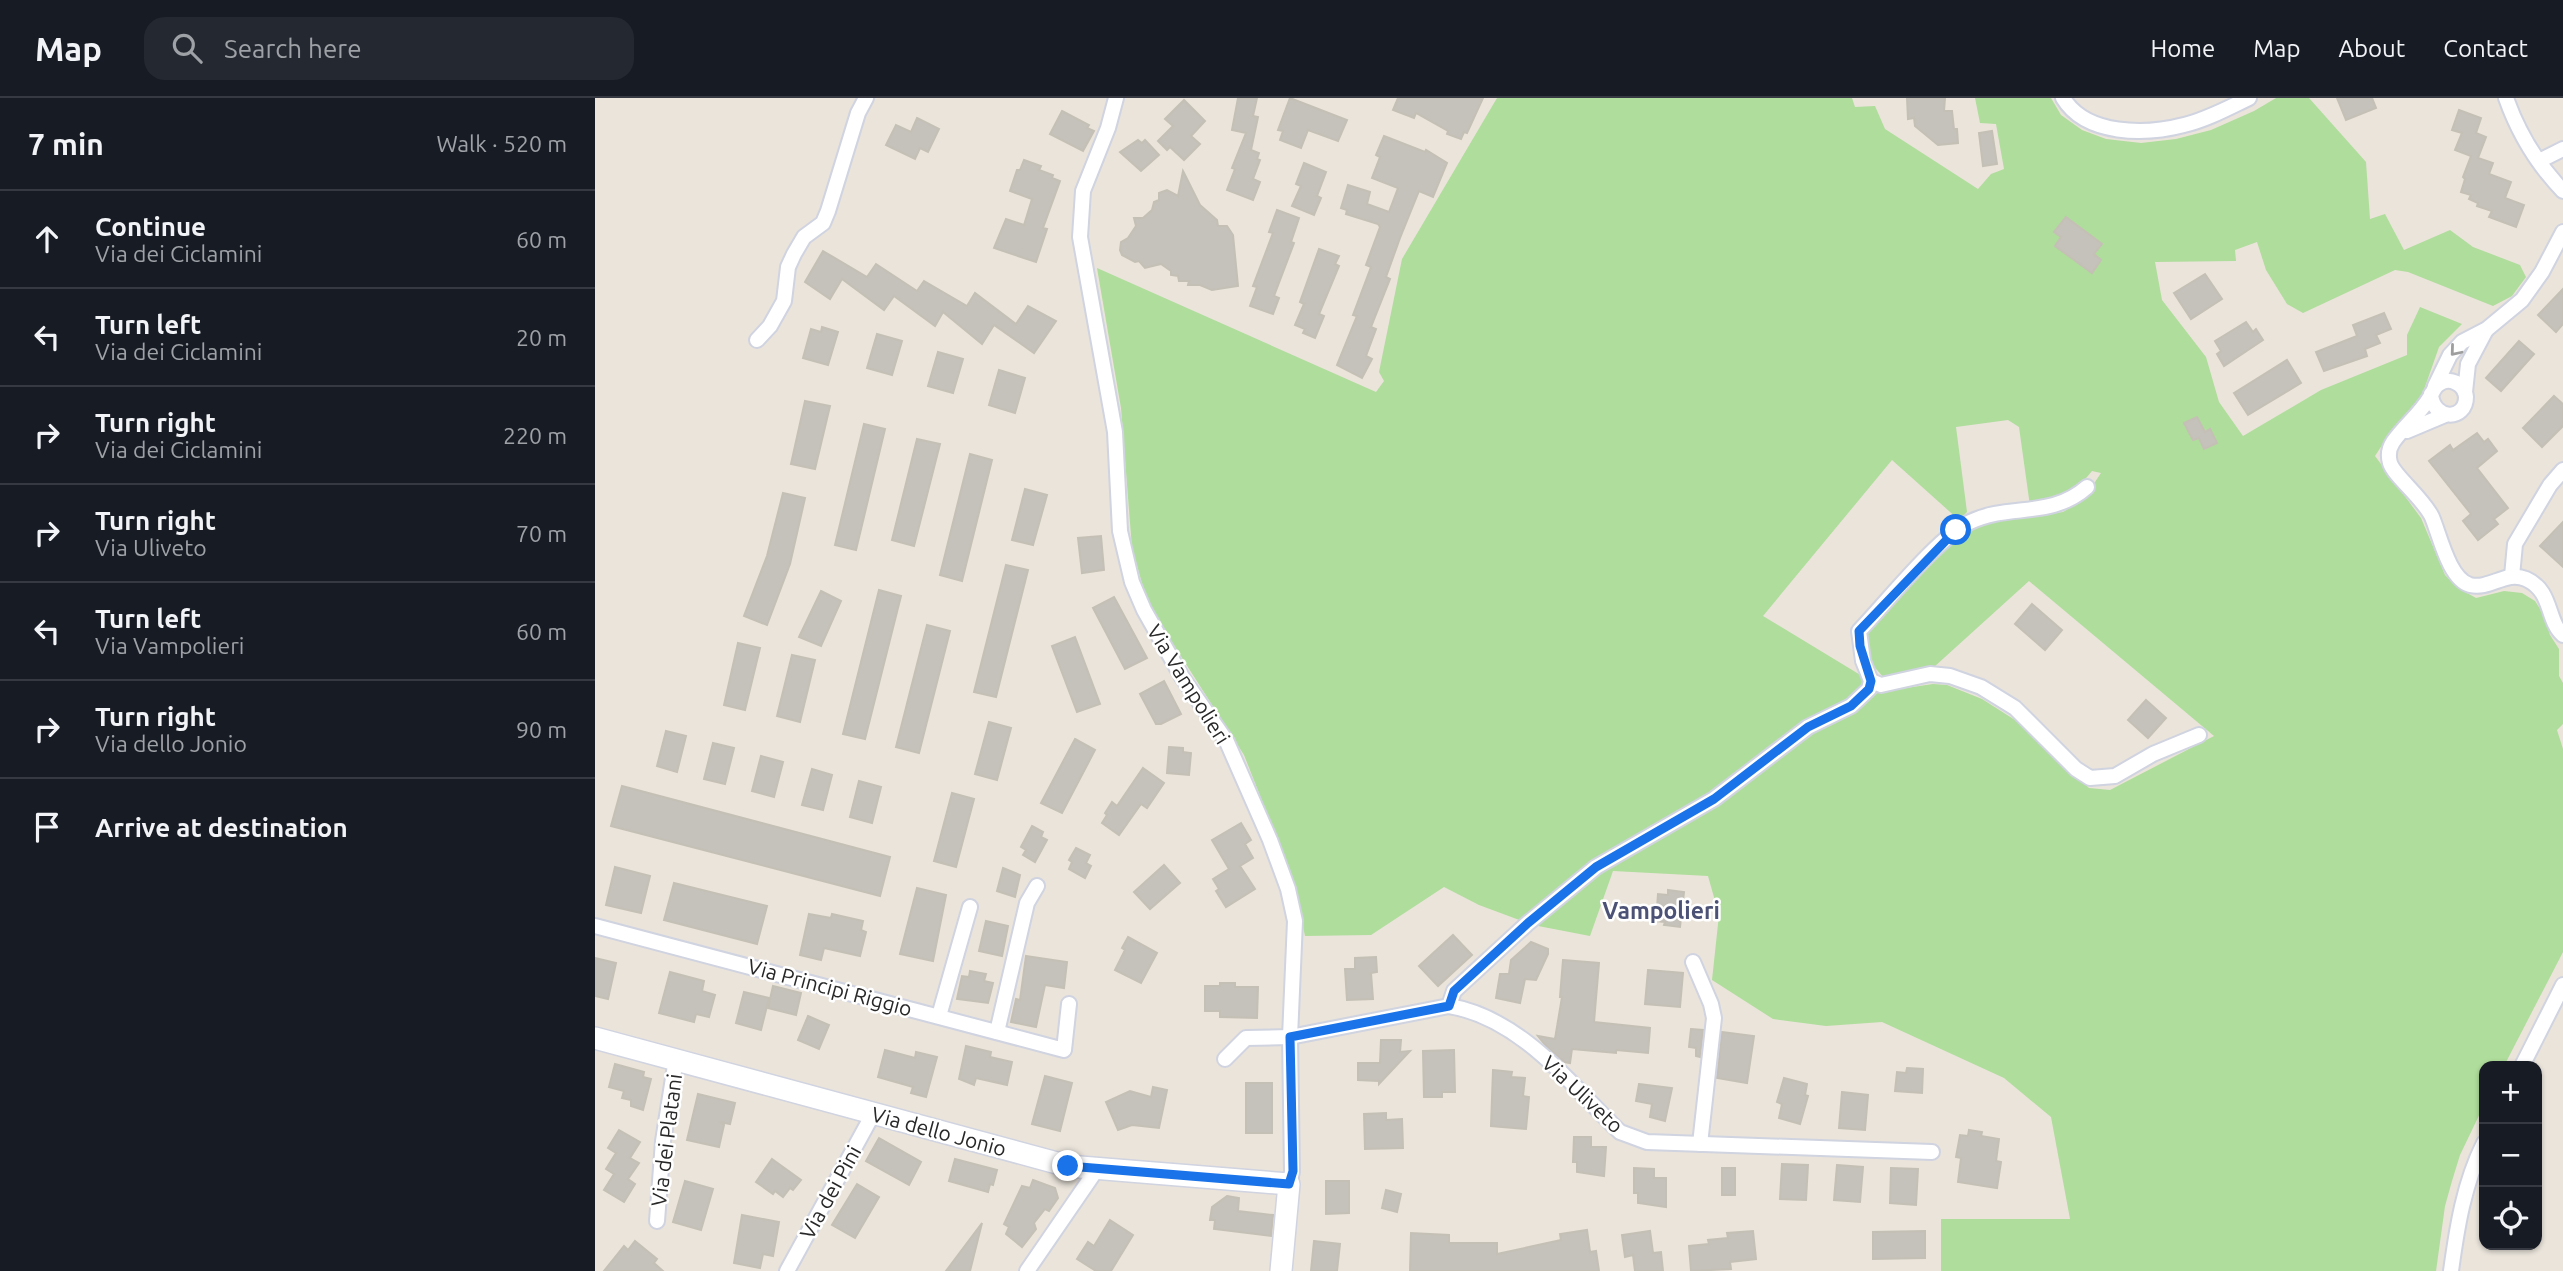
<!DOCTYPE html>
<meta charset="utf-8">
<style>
:root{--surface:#171b24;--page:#242831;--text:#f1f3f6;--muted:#9ea1a6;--line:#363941}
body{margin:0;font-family:Ubuntu,sans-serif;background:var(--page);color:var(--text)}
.controls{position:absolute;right:21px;bottom:21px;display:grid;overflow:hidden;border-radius:14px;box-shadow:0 2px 5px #0004}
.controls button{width:63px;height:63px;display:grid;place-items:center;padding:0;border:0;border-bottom:2px solid var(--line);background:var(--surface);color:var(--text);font:35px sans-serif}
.stop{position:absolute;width:21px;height:21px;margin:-16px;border:5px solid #1a73e8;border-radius:50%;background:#fff}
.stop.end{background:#1a73e8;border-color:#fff;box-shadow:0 2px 7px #0008}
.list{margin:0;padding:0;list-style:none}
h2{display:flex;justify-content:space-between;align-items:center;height:91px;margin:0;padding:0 28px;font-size:30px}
h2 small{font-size:23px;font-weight:400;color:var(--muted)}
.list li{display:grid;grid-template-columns:46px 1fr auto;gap:21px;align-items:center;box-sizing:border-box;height:98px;padding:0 28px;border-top:2px solid var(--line)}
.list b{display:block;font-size:26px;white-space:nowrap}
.list p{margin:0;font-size:23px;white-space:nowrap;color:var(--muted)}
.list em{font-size:23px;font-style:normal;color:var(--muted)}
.icon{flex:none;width:38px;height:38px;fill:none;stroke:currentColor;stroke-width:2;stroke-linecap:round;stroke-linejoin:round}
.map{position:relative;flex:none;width:1968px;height:1173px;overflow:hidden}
header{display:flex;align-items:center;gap:42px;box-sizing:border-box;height:98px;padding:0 35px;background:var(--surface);border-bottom:2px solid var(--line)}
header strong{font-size:33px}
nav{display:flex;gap:38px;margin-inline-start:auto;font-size:24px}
.search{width:490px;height:63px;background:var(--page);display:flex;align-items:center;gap:18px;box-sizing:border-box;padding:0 24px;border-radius:21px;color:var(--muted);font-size:26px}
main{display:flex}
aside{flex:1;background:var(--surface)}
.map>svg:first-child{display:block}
.green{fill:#afdd9b}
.building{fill:#c5c1bb;stroke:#c5c0b5;stroke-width:2}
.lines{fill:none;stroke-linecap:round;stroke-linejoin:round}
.street-casing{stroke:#d0d3e0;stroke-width:18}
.secondary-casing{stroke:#d0d3e0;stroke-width:24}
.street{stroke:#fff;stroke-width:14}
.secondary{stroke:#fff;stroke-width:21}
.oneway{stroke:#9e9e9e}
.route{stroke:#1a73e8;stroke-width:9}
.labels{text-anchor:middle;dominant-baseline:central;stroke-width:5;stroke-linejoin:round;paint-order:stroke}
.street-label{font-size:21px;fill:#282828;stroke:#fff}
.neighbourhood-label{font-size:23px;font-weight:bold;fill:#4c5275;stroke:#fff}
</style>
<header>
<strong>Map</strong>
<div class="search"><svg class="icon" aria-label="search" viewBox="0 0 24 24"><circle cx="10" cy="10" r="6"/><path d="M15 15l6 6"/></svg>Search here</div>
<nav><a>Home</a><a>Map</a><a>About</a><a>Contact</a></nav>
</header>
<main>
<aside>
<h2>7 min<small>Walk · 520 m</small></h2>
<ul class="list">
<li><svg class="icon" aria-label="ahead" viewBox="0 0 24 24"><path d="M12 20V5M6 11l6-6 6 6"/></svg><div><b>Continue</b><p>Via dei Ciclamini</p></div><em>60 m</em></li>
<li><svg class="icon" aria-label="left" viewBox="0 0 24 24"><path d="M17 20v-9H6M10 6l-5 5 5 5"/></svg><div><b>Turn left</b><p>Via dei Ciclamini</p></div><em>20 m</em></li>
<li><svg class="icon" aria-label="right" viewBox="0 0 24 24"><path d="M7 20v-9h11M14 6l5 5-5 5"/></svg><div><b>Turn right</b><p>Via dei Ciclamini</p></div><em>220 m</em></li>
<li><svg class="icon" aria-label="right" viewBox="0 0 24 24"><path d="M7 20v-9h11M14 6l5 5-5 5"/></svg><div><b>Turn right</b><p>Via Uliveto</p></div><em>70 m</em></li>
<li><svg class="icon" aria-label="left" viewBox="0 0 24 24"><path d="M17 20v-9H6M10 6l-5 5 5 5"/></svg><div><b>Turn left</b><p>Via Vampolieri</p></div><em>60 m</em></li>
<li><svg class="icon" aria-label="right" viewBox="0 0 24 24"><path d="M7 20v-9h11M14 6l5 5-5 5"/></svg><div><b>Turn right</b><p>Via dello Jonio</p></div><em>90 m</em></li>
<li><svg class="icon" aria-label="arrive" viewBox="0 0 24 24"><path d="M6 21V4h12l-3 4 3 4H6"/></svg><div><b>Arrive at destination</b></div></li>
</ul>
</aside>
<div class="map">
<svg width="1968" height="1173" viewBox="0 0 1968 1173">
<rect width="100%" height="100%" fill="#eae4db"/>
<path class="green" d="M902,0H1257L1260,9L1280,8L1290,31L1383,91L1396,76L1409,71L1401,26L1385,25L1380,0H1456L1466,17L1487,32L1511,41L1546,45L1581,41L1616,32L1659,13L1681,0H1714L1771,64L1775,121L1790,116L1809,152L1855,132L1878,149L1925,167L1931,179L1917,198L1898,208L1813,174L1800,172L1708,215L1692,206L1671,172L1662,144L1640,152L1641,163L1560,164L1567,202L1611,259L1624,304L1648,338L1726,292L1812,257V237L1825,209L1867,226L1844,249L1825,303L1816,315L1793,338L1780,358L1826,420L1850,477L1863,490L1881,500L1909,493L1927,495L1940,503L1949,517L1955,537L1964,551V578L1968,585V626L1962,632L1968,651V854L1909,968H1889V1007L1865,1057L1857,1083L1850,1108L1841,1173H1346V1121H1475L1456,1019L1409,980L1287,924L1231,928L1178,921L1117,882L1124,817L1113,778L1018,773L995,838L938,827L1007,770L1124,702L1218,630L1257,612L1284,594L1338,586L1352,587L1387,601L1420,622L1494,690L1515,692L1619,638L1434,483L1339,569L1312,579L1290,581L1274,563L1268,537L1365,434L1390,425L1468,414L1488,402L1506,375L1497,373C1476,399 1466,402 1435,408L1424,329L1413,322L1361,329L1372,414L1364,422L1297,362L1168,518L1267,578L1268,589L1256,604L1208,628L1114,699L995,768L927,823L884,807L849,789L776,837L710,838L699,784L649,657L559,516L549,492L537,450L526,310L502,170L781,294L789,283L784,274L807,161Z"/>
<g class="building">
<polygon points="643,0 662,0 658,18 663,19 656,52 664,55 662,61 665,62 658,81 665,84 658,102 632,92 640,71 637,70 651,35 637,32"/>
<polygon points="695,0 752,22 743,43 713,32 706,50 685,42 688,33 683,32"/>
<polygon points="803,0 888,0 872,35 869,34 866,41 852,36 853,33 821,15 819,20 798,12"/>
<polygon points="1312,0 1350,0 1349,13 1357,13 1359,31 1362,31 1363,45 1343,47 1320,28 1319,20 1313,21"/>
<polygon points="1742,0 1777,0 1781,10 1751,22"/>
<polygon points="589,2 610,23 596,38 605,46 589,62 575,49 572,52 563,43 578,28 570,21"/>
<polygon points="1864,12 1886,20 1881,35 1891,39 1883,60 1898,65 1894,76 1916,84 1910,100 1929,107 1921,129 1894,119 1897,113 1882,108 1883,105 1874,101 1876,97 1866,94 1870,81 1868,79 1876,58 1860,52 1867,35 1857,32"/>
<polygon points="467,13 494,27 492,30 499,33 488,53 455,36"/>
<polygon points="322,20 344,31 333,54 325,50 320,61 291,47 301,27 316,34"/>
<polygon points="1397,33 1402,66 1388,68 1384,35"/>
<polygon points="789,38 830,54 831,52 852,65 838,99 824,93 805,140 791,179 795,181 776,229 781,231 771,258 777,261 767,280 742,267 762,218 758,217 776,169 771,167 785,129 783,126 751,116 752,112 746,110 753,87 775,94 772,106 794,114 803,90 777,80 785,59 781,57"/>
<polygon points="543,42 547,45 550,42 564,57 546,73 525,54"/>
<polygon points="429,62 446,68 444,72 458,77 457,80 465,83 448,130 452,131 441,164 399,150 411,121 429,127 437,101 415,93 422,72 425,72"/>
<polygon points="709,65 731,74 722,98 726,100 719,117 697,108 706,88 701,86"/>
<polygon points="588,73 605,107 622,122 623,128 632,128 638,137 643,188 617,192 605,187 593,187 594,183 584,183 583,178 576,177 576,173 566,166 550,170 544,163 540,164 527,157 525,152 526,144 533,140 541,128 539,120 548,120 557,112 559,104 564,102 564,95 572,92 583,98"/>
<polygon points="682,112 704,120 696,144 699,145 679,198 684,200 678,216 655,208 662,189 658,188 678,135 674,134"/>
<polygon points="1471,119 1507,146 1499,156 1506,162 1497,175 1460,148 1466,139 1459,134"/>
<polygon points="724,151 744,158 740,166 744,168 724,216 729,218 720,240 708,235 710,231 700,227 709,206 705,204"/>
<polygon points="228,153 272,179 281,166 322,193 329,183 372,208 380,195 421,226 433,208 461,223 439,255 399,227 387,246 348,214 340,228 299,198 289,212 247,181 235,201 210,184"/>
<polygon points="1610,176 1627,201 1596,221 1579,195"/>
<polygon points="1968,191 1968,226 1961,234 1943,217"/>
<polygon points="1789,215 1796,231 1781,237 1785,245 1770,251 1772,258 1729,273 1721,254 1762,238 1758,227"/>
<polygon points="1651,224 1658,234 1661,231 1668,242 1629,268 1622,256 1626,253 1620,243"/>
<polygon points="227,229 243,234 233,267 208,260 216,231 226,234"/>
<polygon points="282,236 307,243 297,277 272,270"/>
<polygon points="1924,243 1939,256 1906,293 1891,280"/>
<polygon points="343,254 368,261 358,295 333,288"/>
<polygon points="1692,262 1706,285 1653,317 1639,295"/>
<polygon points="404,272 430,280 420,315 394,307"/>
<polygon points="1959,298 1968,306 1968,328 1947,349 1928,330"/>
<polygon points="210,303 235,308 220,371 196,366"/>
<polygon points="1602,319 1610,334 1615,331 1622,345 1609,351 1604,340 1598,342 1589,325"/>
<polygon points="269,326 290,331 261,452 240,447"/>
<polygon points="1882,335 1889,344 1893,341 1902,353 1882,370 1913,410 1899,421 1903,426 1883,442 1868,423 1876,416 1834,363 1855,347 1858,352"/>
<polygon points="322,341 345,346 319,448 297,442"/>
<polygon points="375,356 397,362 367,483 345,477"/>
<polygon points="430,391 452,397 438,447 417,442"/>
<polygon points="188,395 210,400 195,466 172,527 149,518 172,458"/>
<polygon points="1968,424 1968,469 1945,448"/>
<polygon points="506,438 509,472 487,475 483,440"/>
<polygon points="411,467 433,472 401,599 379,594"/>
<polygon points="284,492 306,498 270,641 248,636"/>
<polygon points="226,493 246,503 226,548 204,539"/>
<polygon points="519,499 552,560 530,571 498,510"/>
<polygon points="1437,506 1467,532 1450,552 1420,526"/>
<polygon points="332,527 355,533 324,655 301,649"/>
<polygon points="480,539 505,606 482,614 457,548"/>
<polygon points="143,545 165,550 150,612 129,607"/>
<polygon points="197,557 220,562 205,624 182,618"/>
<polygon points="569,583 586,616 566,626 561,626 545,596"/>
<polygon points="1551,602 1571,620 1553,640 1533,622"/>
<polygon points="394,624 416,630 402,682 380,676"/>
<polygon points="71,633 91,638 82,674 62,668"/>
<polygon points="480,641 500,652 467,715 446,705"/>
<polygon points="118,645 139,650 130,686 109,681"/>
<polygon points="574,649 588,650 588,654 596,655 594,677 572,675"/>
<polygon points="166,658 188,664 179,699 157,693"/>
<polygon points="548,670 569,685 552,710 546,706 524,737 507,725 512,717 510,715 517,704 522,708"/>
<polygon points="217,671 237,677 228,712 207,707"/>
<polygon points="264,683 286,689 277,725 255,719"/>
<polygon points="27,688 295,759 285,798 16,728"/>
<polygon points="357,695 379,701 361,769 339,763"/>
<polygon points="646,725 656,742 650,746 658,760 645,768 660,791 631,809 621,793 624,791 618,781 634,771 617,742"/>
<polygon points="437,728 448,734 446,739 452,742 440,764 428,757 431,752 426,749"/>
<polygon points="481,750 495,757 491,765 496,768 490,780 474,771 477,764 474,762"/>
<polygon points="569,767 585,785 555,811 539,794"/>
<polygon points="20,769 55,778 46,815 11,807"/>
<polygon points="408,770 425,777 420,799 402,793"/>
<polygon points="79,785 172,808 162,846 69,822"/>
<polygon points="322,790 351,797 338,863 305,856"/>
<polygon points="1073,792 1089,794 1085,829 1069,827 1070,824 1061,823 1063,796 1073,797"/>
<polygon points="214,816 236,820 237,816 268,823 266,832 271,834 265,858 229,850 226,862 205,857"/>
<polygon points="391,823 413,828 407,858 384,853"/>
<polygon points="858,837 877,857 843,888 824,868"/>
<polygon points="533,839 562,855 546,885 520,872 530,852 527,850"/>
<polygon points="936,844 953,851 953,856 941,882 930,881 925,905 901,900 905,876 914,876 916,862"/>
<polygon points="431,858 472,864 469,890 450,887 441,929 416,924 421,901 425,902"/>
<polygon points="781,859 782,874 776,875 778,901 752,902 750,871 760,871 760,860"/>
<polygon points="0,860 21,865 13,901 0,898"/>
<polygon points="968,862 1004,865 999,924 1055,930 1053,955 1021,952 1021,955 977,951 975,965 969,964 951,948 943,938 960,941 967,899 965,899"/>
<polygon points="1053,872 1088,875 1085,909 1050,906"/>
<polygon points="375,873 391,876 389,883 398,885 393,905 362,901 367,878 374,879"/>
<polygon points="75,874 109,883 107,893 120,897 114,919 101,916 99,924 64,915"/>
<polygon points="625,885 640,885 640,889 663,889 662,920 625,919 625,913 610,913 610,888 625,888"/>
<polygon points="178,888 206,895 201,917 173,910"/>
<polygon points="149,894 174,900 166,932 141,925"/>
<polygon points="213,918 234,927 224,951 203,942"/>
<polygon points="1096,931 1108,932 1105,959 1101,958 1101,950 1094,949"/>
<polygon points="1127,934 1159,938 1152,985 1122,980"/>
<polygon points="786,942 806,942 805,954 815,953 784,986 784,983 763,982 763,965 785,965"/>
<polygon points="371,948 396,954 395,959 417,964 412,987 381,980 379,987 364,981"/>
<polygon points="290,952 320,960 321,954 342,959 331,999 316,995 318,989 283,979"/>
<polygon points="859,952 860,994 847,994 847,999 829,999 828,953"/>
<polygon points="20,966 49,974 48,979 56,981 48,1012 36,1008 36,1002 27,1000 29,993 14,989"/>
<polygon points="1312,970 1328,971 1327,995 1300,993 1302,974 1311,975"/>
<polygon points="898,972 917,974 916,979 930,980 928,998 934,999 931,1031 896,1028"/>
<polygon points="450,978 477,985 465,1033 437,1026"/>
<polygon points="1189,980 1212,986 1210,997 1213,998 1205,1026 1184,1020 1187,1006 1182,1004"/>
<rect x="651" y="985" width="26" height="50"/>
<polygon points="1044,986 1077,990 1070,1023 1055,1019 1057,1006 1041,1003"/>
<polygon points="558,989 572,992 564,1030 537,1027 523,1032 511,1004 535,993 556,999"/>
<polygon points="1247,994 1273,997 1270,1032 1244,1030"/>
<polygon points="103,996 140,1005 135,1026 125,1024 129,1027 124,1049 92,1042"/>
<polygon points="791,1015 791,1022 807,1021 808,1050 770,1051 769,1016"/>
<polygon points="24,1032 45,1044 35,1060 44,1065 33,1081 40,1086 29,1104 9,1092 19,1076 11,1071 21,1055 13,1050"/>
<polygon points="1374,1032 1387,1034 1386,1038 1404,1041 1401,1063 1406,1064 1402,1090 1363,1084 1366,1060 1361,1059 1365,1037 1373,1038"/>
<polygon points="979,1039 996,1039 996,1049 1011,1049 1009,1078 982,1074 982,1064 978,1064"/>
<polygon points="284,1040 326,1064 314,1087 271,1063"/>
<polygon points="177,1061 206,1082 198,1092 195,1090 188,1099 180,1093 178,1096 161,1084"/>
<polygon points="360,1061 402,1072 398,1087 395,1086 393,1094 354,1083"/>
<polygon points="1187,1066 1213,1067 1211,1102 1185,1101"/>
<polygon points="1242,1067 1268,1069 1265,1104 1239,1102"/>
<polygon points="1039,1070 1059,1071 1059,1080 1071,1080 1071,1109 1043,1105 1043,1095 1039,1095"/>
<rect x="1127" y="1070" width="13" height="27"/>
<polygon points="1296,1070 1323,1071 1321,1107 1295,1105"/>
<polygon points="438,1082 460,1090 463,1100 454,1113 450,1111 439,1125 441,1131 427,1149 411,1136 414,1129 409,1126 427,1088 435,1090"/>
<polygon points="90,1083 118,1091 106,1132 78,1124"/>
<polygon points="731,1083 754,1083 754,1115 731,1116"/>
<polygon points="262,1086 284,1099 260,1140 237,1127"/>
<polygon points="791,1092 806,1096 802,1114 787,1110"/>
<polygon points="632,1098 644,1100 643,1113 678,1117 676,1138 619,1131 620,1122 615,1122 617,1109"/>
<polygon points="147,1117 184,1124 178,1158 168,1156 165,1170 139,1165"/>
<polygon points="515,1122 538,1137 516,1173 501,1173 482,1161 493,1144 499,1148"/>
<polygon points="387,1125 375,1173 351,1173"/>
<polygon points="992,1132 995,1154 1001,1153 1004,1173 815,1173 816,1135 854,1137 854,1145 902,1145 902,1156 966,1142 965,1136"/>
<polygon points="1055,1133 1058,1155 1066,1154 1068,1173 1040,1173 1038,1157 1030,1159 1027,1137"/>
<polygon points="1158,1133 1161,1161 1135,1164 1136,1171 1096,1173 1094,1148 1114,1146 1113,1142 1133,1140 1132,1135"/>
<polygon points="1330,1133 1330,1160 1278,1161 1278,1134"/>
<polygon points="40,1143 62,1161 59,1165 68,1173 9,1173 29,1148 33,1152"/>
<polygon points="719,1143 745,1146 742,1173 716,1173"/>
</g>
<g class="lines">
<defs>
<g id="street">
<polyline points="521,0 513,30 488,93 485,139 520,334 525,433 537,484 549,512 587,579 632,644 675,742 693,791 700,823 695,939 697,1074 694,1086"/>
<path d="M1468,0C1491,38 1551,37 1589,27C1611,22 1633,10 1654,0"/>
<path d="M1911,0C1923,34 1943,67 1968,93"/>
<polyline points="1944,63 1968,51"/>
<polyline points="162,242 175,228 189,203 193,169 199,156 209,139 228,125 233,113 263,15 271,0"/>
<polyline points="1840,288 1855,257 1867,244 1892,231 1927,202 1947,174 1968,134"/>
<polyline points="1870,294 1873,266 1891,232"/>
<path d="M1836,296C1838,323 1871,323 1871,299C1870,286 1854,278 1844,286C1839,289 1838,294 1835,299C1825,316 1809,328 1798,344C1794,350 1793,358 1795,365C1799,378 1828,400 1837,419C1845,438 1854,481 1875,487C1895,492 1911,472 1931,481C1958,493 1951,522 1968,537"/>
<polyline points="1812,333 1850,317"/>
<polyline points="1917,478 1920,446 1955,387 1968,372"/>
<polyline points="1276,583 1286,587 1335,576 1355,578 1386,589 1420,610 1481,671 1495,680 1520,678 1558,656 1604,637"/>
<polyline points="0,828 469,952 474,906"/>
<polyline points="1098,864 1116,906 1119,920 1105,1046"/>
<path d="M854,908L859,893L933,825L1001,769L1119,701L1213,629L1256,608L1274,591L1276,583L1268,563L1264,533C1291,505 1343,439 1375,424C1414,405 1456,421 1492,389"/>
<polyline points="344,918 375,809"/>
<polyline points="402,934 432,805 442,788"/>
<path d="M630,961L651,940L695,939L854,908C926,920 975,986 1025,1034L1052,1044L1337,1054"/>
<polyline points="1927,968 1968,887"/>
<polyline points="62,1123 68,1043 81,961"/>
<polyline points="192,1173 278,1016"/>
<polyline points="432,1173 502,1071"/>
<path d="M1856,1173C1862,1129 1869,1085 1889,1045"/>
</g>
<polyline id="secondary" points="0,940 473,1068 694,1086 686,1173"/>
</defs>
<use href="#street" class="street-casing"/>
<use href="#secondary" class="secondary-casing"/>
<use href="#street" class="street"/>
<use href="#secondary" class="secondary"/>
</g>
<defs><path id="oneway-chevron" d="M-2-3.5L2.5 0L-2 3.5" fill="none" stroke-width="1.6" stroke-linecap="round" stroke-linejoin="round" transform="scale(1.75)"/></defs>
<use class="oneway" href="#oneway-chevron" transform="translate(1860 253) rotate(130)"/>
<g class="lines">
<polyline class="route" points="473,1068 694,1086 698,1073 695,939 854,908 859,893 933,825 1001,769 1119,701 1213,629 1256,608 1274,591 1276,583 1265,548 1264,533 1361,432"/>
</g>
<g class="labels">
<g class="street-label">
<text transform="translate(594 586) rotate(58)">Via Vampolieri</text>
<text transform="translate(235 889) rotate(15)">Via Principi Riggio</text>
<text transform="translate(988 996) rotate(43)">Via Uliveto</text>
<text transform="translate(344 1033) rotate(15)">Via dello Jonio</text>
<text transform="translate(71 1042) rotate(-83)">Via dei Platani</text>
<text transform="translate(235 1094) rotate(-61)">Via dei Pini</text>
</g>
<g class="neighbourhood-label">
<text x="1066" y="812">Vampolieri</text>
</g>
</g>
</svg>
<div class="controls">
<button>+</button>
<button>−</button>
<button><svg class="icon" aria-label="locate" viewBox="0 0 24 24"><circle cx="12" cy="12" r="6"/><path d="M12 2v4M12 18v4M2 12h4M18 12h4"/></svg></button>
</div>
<div class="stop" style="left:1361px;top:432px"></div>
<div class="stop end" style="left:473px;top:1068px"></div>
</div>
</main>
